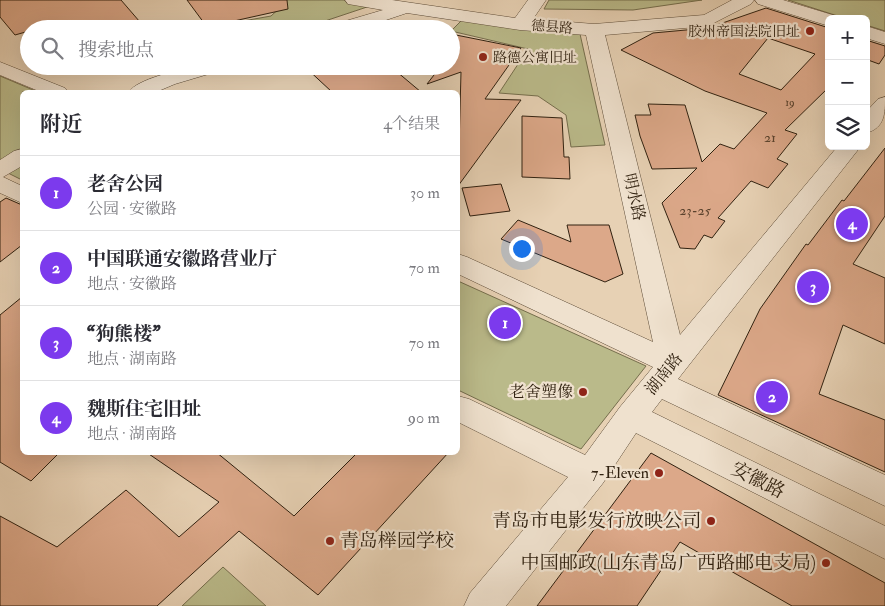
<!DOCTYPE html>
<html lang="zh">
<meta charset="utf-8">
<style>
:root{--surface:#fff;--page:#f7f7f7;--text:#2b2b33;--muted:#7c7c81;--line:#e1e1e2;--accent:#7c3aed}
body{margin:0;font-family:"IM FELL Double Pica","Noto Serif SC",serif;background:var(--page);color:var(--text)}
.controls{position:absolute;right:15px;top:15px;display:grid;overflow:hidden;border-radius:8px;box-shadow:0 5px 20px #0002}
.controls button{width:45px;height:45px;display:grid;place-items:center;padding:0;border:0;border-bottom:1px solid var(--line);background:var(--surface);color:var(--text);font:25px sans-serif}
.you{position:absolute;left:521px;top:248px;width:18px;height:18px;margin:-12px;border:4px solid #fff;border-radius:50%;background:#1a73e8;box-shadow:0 0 0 8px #1a73e833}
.badge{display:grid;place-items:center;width:32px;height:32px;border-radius:50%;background:var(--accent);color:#fff;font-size:16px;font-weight:700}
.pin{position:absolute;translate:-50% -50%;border:2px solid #fff;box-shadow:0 1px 5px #0006}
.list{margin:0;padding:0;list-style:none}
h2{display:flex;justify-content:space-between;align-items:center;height:65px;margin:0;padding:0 20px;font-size:21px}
h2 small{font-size:16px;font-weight:400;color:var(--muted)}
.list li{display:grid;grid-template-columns:32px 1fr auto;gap:15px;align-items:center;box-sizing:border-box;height:75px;padding:0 20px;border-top:1px solid var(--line)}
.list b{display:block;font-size:19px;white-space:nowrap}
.list p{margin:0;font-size:16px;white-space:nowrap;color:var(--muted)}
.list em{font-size:16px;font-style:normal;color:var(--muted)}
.icon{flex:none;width:28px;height:28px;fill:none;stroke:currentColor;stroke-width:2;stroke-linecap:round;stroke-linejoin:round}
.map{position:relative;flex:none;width:885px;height:606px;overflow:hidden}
.search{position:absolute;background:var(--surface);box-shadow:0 5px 20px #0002;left:20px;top:20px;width:440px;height:55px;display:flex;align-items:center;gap:12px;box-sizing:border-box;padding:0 18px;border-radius:28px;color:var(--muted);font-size:19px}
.panel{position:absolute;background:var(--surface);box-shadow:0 5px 20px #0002;left:20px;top:90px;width:440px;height:365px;border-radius:8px}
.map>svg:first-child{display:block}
.green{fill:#baba8a;stroke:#756e4d}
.building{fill:#dca889;stroke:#302110;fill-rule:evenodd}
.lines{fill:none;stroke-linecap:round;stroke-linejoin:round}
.minor-casing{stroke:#5e4d39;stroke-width:1}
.minor{fill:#efe1ce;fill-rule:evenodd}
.poi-dot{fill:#8f2418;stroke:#efe1ce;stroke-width:2}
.labels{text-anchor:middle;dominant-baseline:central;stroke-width:4.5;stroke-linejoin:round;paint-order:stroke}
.far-number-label{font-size:11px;fill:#5b432e}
.far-street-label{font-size:14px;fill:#302110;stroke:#efe1ce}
.far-poi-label{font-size:14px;fill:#302110;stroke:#efe1ce;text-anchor:end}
.number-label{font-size:14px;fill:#5b432e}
.street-label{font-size:16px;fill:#302110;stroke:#efe1ce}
.poi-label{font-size:16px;fill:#302110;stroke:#efe1ce;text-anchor:end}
.near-street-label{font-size:19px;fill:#302110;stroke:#efe1ce}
.near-poi-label{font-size:19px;fill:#302110;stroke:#efe1ce;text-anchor:end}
</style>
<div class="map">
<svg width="885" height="606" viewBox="0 0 885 606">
<rect width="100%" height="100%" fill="#e7d1b4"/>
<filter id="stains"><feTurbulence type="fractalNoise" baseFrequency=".004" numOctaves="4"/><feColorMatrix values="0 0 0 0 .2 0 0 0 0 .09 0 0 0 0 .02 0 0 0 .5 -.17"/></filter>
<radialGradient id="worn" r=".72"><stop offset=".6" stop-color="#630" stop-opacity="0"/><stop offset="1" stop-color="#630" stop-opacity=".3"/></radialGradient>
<g class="green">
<polygon points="267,0 388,0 301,29 237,29 232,23 271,16 284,4"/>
<polygon points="549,0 702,0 633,10 544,9"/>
<polygon points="788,0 885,0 885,31 866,25 866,19 847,19"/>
<polygon points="462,20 580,34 605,145 571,147 566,115 538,96 499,93 528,49 451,31"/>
<polygon points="0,76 38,92 22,92 22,180 0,169"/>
<polygon points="458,281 646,366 581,449 458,390"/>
<polygon points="223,567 266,606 182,606"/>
</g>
<g class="building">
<polygon points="0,0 121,0 146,29 29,29 29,31 15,35 0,17"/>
<polygon points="187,0 287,0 288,9 207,27"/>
<path d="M766,8L829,28V87L785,130L797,134L777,159L788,164L768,188L751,181L718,218L725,221L712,238L704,235L695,249L680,248L662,203L697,168L652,169L640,136L635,115H651L648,104L685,105L702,162L720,144L734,149L767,113L705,91L621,50L653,33L708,28ZM768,38L815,54L781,90L739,74Z"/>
<polygon points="451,34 521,48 485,99 521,100 458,186 461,72 427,84 441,66 451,66"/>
<polygon points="866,40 885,46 885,55 879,64 868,60 866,62"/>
<polygon points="304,66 390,66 421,92 332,92"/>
<polygon points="522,116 562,118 564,157 569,157 570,179 522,177"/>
<polygon points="885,148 885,216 853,264 885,278 885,344 843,325 819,394 885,420 885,472 718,395 760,309 806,244 808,245 842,200 844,201"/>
<polygon points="501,184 510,211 470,216 462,188"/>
<polygon points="6,198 22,205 22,245 0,262 0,202"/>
<polygon points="518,220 571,242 567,225 609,225 623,274 605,282 501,239"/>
<polygon points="22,297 22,452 60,452 31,481 0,462 0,315"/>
<polygon points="146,452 216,452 294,516 358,452 449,452 318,595 239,531 157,606 0,606 0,516 57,547 126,490 179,537 219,502"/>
<polygon points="651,453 885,583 885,606 792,606 680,542 637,606 537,606"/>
</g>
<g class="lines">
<defs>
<g id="minor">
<polygon points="345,0 392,0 515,18 528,0 546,0 533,19 594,24 704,15 732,0 754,0 751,4 708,26 605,35 680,335 838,146 861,146 678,379 885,475 885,506 662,399 652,412 885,526 885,559 636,433 603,483 506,606 464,606 470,593 568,477 458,422 458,396 469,399 585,455 620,407 653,367 458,274 458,254 467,257 653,342 586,35 520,30 407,13 359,29 330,29 332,25 383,10 348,4"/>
<polygon points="755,0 783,0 836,16 837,19 829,19 829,26 758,4"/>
<polygon points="866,26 885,32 885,44 866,38"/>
<polygon points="0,62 65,88 68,92 41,92 0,75"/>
<path d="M193,66H225L222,70L175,84L156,92H129C137,79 177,71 193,66Z"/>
<path d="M885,97C885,113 885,128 866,133V112L878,99Z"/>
<polygon points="22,149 22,166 3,177 22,186 22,203 0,193 0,160 14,151"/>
</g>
</defs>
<use href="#minor" class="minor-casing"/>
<use href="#minor" class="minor"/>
</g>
<g class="poi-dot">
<circle cx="810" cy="31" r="5"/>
<circle cx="483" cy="57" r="5"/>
<circle cx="583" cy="392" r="5"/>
<circle cx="659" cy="473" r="5"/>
<circle cx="711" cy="521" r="5"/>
<circle cx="330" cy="541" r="5"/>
<circle cx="826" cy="563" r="5"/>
</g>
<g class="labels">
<g class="far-number-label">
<text x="790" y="102">19</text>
</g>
<g class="far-street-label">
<text transform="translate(552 27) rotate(5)">德县路</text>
</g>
<g class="far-poi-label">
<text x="800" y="31">胶州帝国法院旧址</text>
<text x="493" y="57" text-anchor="start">路德公寓旧址</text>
</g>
<g class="number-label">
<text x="770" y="137">21</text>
<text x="695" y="210">23-25</text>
</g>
<g class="street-label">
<text transform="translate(634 197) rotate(77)">明水路</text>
<text transform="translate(664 374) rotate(-51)">湖南路</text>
</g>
<g class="poi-label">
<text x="573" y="392">老舍塑像</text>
<text x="649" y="473">7-Eleven</text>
</g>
<g class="near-street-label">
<text transform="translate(758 480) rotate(27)">安徽路</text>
</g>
<g class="near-poi-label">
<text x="701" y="521">青岛市电影发行放映公司</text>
<text x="340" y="541" text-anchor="start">青岛榉园学校</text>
<text x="816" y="563">中国邮政(山东青岛广西路邮电支局)</text>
</g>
</g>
<rect width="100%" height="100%" filter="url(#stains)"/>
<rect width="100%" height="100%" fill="url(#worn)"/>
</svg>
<div class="controls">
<button>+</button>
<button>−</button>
<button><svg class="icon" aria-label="layers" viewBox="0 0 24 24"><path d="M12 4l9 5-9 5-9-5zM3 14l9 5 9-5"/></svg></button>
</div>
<div class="you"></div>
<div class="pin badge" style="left:505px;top:323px">1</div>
<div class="pin badge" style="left:772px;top:397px">2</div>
<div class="pin badge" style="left:813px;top:287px">3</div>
<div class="pin badge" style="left:852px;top:224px">4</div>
<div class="search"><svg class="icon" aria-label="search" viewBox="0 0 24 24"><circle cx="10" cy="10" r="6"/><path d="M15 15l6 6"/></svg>搜索地点</div>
<section class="panel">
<h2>附近<small>4个结果</small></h2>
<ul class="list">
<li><span class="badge">1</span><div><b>老舍公园</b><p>公园 · 安徽路</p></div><em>30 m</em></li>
<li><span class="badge">2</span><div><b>中国联通安徽路营业厅</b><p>地点 · 安徽路</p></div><em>70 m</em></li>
<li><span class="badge">3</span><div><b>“狗熊楼”</b><p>地点 · 湖南路</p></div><em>70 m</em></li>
<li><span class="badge">4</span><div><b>魏斯住宅旧址</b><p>地点 · 湖南路</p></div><em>90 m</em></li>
</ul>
</section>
</div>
